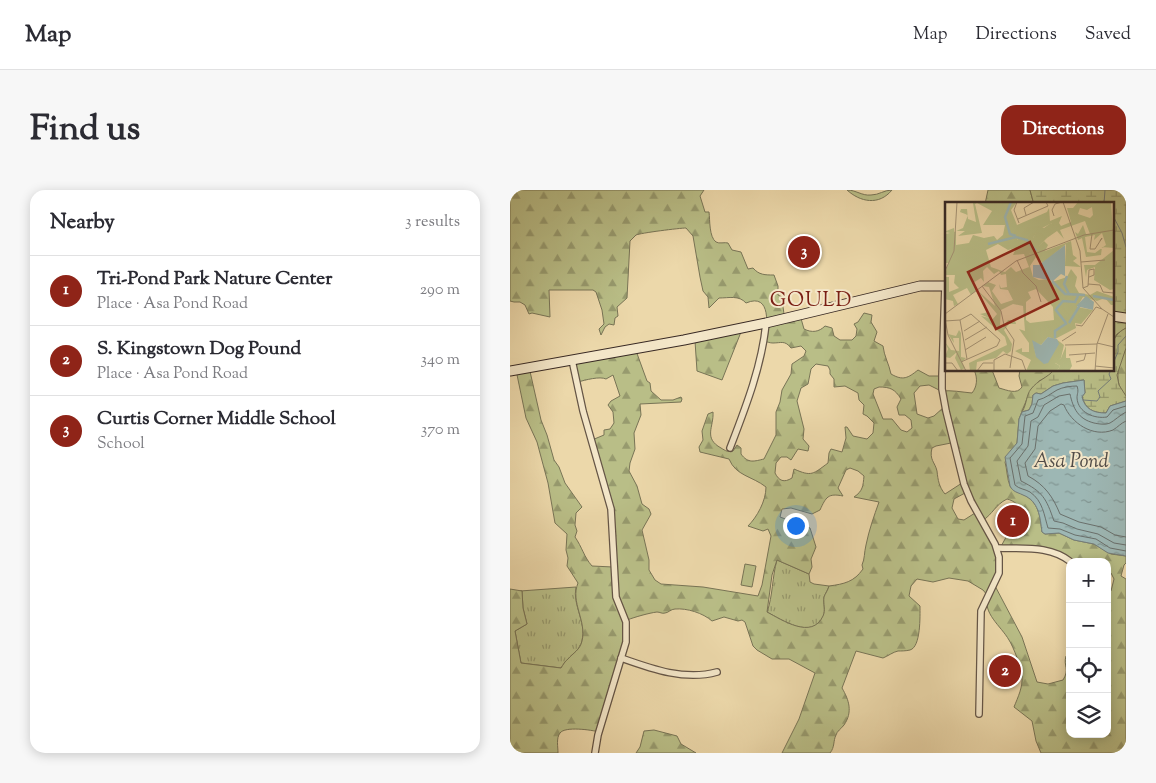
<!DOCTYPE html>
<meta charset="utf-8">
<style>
:root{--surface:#fff;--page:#f7f7f7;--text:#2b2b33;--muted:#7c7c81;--line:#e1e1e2;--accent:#8f2418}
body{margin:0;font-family:"Sorts Mill Goudy",serif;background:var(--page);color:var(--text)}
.controls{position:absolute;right:15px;bottom:15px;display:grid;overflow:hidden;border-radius:10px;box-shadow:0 2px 12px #0003}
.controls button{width:45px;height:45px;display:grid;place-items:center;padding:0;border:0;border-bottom:1px solid var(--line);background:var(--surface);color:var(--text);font:25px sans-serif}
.you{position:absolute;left:285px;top:335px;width:18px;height:18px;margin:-12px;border:4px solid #fff;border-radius:50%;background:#1a73e8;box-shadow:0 0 0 8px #1a73e833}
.badge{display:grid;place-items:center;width:32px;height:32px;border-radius:50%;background:var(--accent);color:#fff;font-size:16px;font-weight:700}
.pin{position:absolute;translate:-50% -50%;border:2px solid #fff;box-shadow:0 1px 5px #0006}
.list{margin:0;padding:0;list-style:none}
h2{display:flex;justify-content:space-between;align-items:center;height:65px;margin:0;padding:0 20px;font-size:21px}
h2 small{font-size:16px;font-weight:400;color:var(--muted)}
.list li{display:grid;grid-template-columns:32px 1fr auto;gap:15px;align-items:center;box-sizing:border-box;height:70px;padding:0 20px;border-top:1px solid var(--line)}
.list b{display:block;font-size:19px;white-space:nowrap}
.list p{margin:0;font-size:16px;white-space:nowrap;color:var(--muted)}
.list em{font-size:16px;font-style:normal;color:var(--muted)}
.icon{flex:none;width:28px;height:28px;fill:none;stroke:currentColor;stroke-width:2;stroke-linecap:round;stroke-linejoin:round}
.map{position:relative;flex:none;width:616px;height:563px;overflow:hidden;border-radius:15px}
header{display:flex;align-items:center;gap:30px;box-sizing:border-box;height:70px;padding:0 25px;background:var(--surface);border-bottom:1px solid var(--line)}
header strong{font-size:24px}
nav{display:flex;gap:28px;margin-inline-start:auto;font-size:18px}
.intro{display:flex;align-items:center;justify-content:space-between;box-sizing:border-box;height:120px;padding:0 30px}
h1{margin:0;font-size:35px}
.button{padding:12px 22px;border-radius:15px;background:var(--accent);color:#fff;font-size:18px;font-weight:700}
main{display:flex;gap:30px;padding:0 30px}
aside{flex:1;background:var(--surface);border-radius:15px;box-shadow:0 2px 12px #0003}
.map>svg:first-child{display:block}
.grass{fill:url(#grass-tufts);stroke:#787456}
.forest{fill:url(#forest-firs);stroke:#787456;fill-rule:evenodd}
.wetland{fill:url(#wetland-marsh);stroke:#787456}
.green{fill:#b9be87;stroke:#787456}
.water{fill:url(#water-ripples);stroke:#757e7a}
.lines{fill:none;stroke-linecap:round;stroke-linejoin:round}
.shore{stroke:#6a706c;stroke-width:1}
.stream{stroke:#757e7a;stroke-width:1}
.street-casing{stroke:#655546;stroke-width:8}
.secondary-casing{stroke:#382924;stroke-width:11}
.street{stroke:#f3e6c8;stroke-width:5.5}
.secondary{stroke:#f3e6c8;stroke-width:9}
.labels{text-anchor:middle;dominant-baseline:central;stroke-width:4;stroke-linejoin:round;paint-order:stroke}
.neighbourhood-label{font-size:20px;letter-spacing:1px;fill:#7a1f14;stroke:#f3e6c8}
.water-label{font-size:20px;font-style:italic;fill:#514c48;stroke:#f3e6c8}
.inset-river{fill:none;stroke:#9db7b4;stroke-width:2.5}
.inset-road{fill:none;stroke:#a49274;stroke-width:1}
.view{fill:#8f2418;fill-opacity:0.15;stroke:#8f2418;stroke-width:2.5}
.inset-edge{fill:none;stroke:#382924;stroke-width:2.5}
</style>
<header>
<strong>Map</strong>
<nav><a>Map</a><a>Directions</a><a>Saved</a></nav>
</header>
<div class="intro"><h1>Find us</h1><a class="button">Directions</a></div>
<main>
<aside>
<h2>Nearby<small>3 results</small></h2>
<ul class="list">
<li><span class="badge">1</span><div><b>Tri-Pond Park Nature Center</b><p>Place · Asa Pond Road</p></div><em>290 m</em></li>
<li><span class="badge">2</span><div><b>S. Kingstown Dog Pound</b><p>Place · Asa Pond Road</p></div><em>340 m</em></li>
<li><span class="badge">3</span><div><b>Curtis Corner Middle School</b><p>School</p></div><em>370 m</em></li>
</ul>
</aside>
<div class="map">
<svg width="616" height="563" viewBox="0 0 616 563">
<defs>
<pattern id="grass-tufts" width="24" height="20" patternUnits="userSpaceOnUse" patternTransform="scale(1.25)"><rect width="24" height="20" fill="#b9be87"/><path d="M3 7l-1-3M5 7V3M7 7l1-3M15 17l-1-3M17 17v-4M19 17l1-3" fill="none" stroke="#979a6e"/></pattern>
<pattern id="forest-firs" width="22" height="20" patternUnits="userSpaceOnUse" patternTransform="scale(1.25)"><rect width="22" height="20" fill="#b9be87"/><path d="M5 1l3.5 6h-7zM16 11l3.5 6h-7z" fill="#979a6e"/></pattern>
<pattern id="wetland-marsh" width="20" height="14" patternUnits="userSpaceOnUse" patternTransform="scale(1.25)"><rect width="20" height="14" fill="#b9be87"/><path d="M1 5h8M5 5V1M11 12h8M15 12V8" fill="none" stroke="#979a6e"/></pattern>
<pattern id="water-ripples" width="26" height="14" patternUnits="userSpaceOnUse" patternTransform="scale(1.25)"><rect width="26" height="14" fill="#9db7b4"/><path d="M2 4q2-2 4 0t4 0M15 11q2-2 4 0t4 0" fill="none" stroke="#819592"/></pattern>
</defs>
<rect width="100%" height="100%" fill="#ecd8aa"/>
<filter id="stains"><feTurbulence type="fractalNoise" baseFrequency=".004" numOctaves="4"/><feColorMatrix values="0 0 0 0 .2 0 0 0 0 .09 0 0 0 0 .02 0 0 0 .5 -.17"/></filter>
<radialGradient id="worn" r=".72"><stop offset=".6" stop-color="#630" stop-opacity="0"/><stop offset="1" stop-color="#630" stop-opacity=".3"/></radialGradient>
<g class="grass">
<path d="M267,370L299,384L300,392L304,394L319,396C318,400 315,404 314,407C313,414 316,420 313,427C302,450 272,430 257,422C263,406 262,387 267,370Z"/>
<path d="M66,397C62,415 77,433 72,451C70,460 63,463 58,469C55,472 53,475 51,478L11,473L5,441L17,434L13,418L12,401H10Z"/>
</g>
<g class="forest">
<path d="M0,0H194L190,6L195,22H199C200,30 199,47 206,52C209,54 215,52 218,53L222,60L231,62L238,79L243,78C249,85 255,85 264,85L268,96V105L272,107C273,114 273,121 275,128L290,125L294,139C302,143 309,142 315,136L322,138L324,146L330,150H342L346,146L347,139L344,134L348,132L354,123L362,125L361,132L367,142L364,151L373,156C374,166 379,174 381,184C393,191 398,188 408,180L419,186H430L431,201C442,200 451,202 462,203C467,197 468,188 464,180L476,182L482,180L489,198C497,200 507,205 512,197L509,186L510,180H544L539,186L529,191L518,206L509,229L507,253L495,272C497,279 497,289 500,296C503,302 511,303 516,306C530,315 530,328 532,342L535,344L549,343L564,350L584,354L601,364L616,366V373L614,375L611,386L616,389V563H531L526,551L522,531L504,517C508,507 513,497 512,486C512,479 503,456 499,450C491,436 472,423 478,406L473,400L458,391L439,388L423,392L407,389L401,396L399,406L410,416C410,426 411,457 400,460C396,461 391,461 388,461C383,462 378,466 373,468L346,461L332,498C339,510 343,522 334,535C331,539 327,541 326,545C323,551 325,557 320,563H272L289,529L305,483L279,469H262L247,460L243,456L235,432L232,430L228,431L214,427L202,431C193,423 177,418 165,419C161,419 158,423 155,423C152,424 150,422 147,422C139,423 125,427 117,430V442L89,542C82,540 55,536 50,543C46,548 48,557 48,563H4L0,554V399L12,401L13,418L17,434L5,441L11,473L51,478C53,475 55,471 58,469C63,463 70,460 72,451C77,431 60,412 68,393L57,376L58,368L56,360L57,344L45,333L38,293L27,252L16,228L6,180L19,177L31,230L37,245L44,270L49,277L55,293L72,317L66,323L65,335L67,341L65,347C72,357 74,367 82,376L103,377V332L82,250L94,245V240L100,239L104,233L103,222L98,215L101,211L110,206L103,185L96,189C90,186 75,190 68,192L63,170L125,158L137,191L140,193L141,201L151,210H163L171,207L172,209L171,212L130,214L131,225L124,243L125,259L120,273L119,281L127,296L132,314L139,319L141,324L132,340L139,370V380L145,390L151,394L193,397L248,406L252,395L261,346L258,339L253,341L238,336C247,327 256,311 256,297C242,286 226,286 219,269L190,262L189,257L193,250L192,241L198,224L203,222C204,237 193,248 211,258C216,261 217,262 223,261L227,255L231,258V264C238,274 245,271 254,269L266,245V222L270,212L272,200L281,184L282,174L294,166L296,161L291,156L281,158C275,150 271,153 263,153C260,153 257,152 255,151C257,137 262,102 236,113C229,105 219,108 209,108L199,118L198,107L193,101L190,87L183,46L176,38C170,38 130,43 126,45C124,47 122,49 120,51L117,108L107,117L108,126L105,128L104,135L99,134L95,137L91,145L89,139L94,134L92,120L86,102L83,100H39L40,127L22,123L19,124L15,115L10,112H4L0,111ZM306,174L318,176L320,180V184L324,189V197L335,196L348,203L349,210L354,215L353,224L357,226L364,233L363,243L357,249L343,246L337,237H335L336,248L332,262L321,259L319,263L318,273C303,284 302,287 284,279L282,288C274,293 269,291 265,283L266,273L271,267H277L281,270L288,259L298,261L299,256L293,249L294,239L287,211L291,198L298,194L301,179ZM419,195L431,201L434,217L424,226L418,228L407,224L404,203L410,196ZM369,197C380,197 385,199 391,209L387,217L389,225H395L401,230L402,238L397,242L391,240L382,229H373L363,204L364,199ZM441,253L452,293L435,304C429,297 428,290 427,281C425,272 419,270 422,258L426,256ZM340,278L348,281L354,286C353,296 353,301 344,307L369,312C364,326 359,340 356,355C354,363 355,368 352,375L353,379C344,392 334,394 319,396C318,400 315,404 314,407C313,414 316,420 313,426C302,450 272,430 257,422L262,385L267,370L299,384L302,377L301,369L306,357L300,338L270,327L272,319L281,318L302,324L310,320C316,307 318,303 333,306L328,298L336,280ZM455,303L465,323L454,330L448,329L442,318L444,309ZM497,309C511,312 523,332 507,342L500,340L489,360L542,362L560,372H597V382L601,383L604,389L601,401L597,403V544H560V467L556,466C553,476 560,479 553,490L538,494L527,492L512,447L484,394L489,373L483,353L472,331C483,324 485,315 497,309Z"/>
<polygon points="478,0 520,0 523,11 526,14 475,14"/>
<polygon points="602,126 616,128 616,138 607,144 602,151"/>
<polygon points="231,142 212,190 187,181 185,151"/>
<path d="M616,158V206C602,192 609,174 616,158Z"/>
<polygon points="144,540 167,546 171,554 186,563 126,563 130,557 134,541"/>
</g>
<g class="wetland">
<polygon points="520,0 616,0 616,128 602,126 602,14 526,14 523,11"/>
<path d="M616,138V158L607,185L609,195L616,206V211L600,216L596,223C583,223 575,219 572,206L575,203L574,190L553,193L543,196L531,204L526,203L523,205L522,214L519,220L512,222C517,214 516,205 521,199C528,190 537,188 544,180H602C602,163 598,147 616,138Z"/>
</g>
<g class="green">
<path d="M337,0C346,0 352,6 361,5C369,5 374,0 382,0C369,16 350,12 337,0Z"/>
<polygon points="235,374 246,376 242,397 231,395"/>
</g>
<path class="water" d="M574,190L575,203L572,207C575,219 583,223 596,223L600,216L616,211V366L598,363L584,354L564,350L549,343L535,344L532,342C530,327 529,311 513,305C507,302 503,302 500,296L495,267L507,253L509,229L512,222L519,220L522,214L523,205L526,203L531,204L543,196L553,193Z"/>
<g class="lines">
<g class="shore">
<path d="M616,216L603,220L597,227C585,229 568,223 567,208C567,203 569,202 567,196C561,196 553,197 547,200C540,204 536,208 528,210L523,223L515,226L512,254L500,268L505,295C509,299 515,299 520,302C533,311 534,325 538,338L550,339L565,345L586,349L600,358L616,361"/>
<path d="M616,222C610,225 604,231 600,233C595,235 589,234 584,233C568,229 563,218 560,204L549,206L534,215L528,227L521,231L518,256L507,271L511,291C533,302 536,308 544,331L553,333L567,339L588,344L604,353L616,355"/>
<path d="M616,231C611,233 608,237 603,240C583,248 561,233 554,215L551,214L540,221L528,236L525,259L515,273L518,286C535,295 543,307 550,324L569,332L591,337L605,345L616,347"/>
</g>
<g class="stream">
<polyline points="594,14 595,0"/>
<polyline points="602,24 612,43 616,57"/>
<polyline points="602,176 608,162 608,155 616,146"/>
<polyline points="573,210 587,211 590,207 588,201 601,189 599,184 601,180"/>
</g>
<defs>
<g id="street">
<polyline points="435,96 432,185 432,199 436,221 454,294 461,311 485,354 489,367 489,383 471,421 469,524"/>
<polyline points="62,170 73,221 101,319 106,407 116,432 116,452 88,545 85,563"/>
<path d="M220,258C235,219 252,176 256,133"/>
<path d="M487,358C513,359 540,355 561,372"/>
<path d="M111,468C142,479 175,491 207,482"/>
</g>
<g id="secondary">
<polyline points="602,126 616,128"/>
<polyline points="0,181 174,150 256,133 410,96 436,96"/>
</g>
</defs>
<use href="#street" class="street-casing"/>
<use href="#secondary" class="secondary-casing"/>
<use href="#street" class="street"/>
<use href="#secondary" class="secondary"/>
</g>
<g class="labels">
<g class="neighbourhood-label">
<text x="301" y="111">GOULD</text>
</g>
<g class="water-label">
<text x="561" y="272">Asa Pond</text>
</g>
</g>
<g transform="translate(435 12)">
<rect width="169" height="169" fill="#ecd8aa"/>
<path d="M18,0H72L66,8L72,23L102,10L104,6L105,19L117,14L114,21L116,24L126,20L122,6H128L133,0H166L169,46L157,45L156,53L141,55L137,36L133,38L130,30L133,32L138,23L141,32H145L140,19L115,28L119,37L112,29L102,36L107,21L93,28L88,36L72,37L85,52L99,39L103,43L100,49L126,39L128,53L132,56L128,59L136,65L120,64L121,42L98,61L91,55L85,64L88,75L94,78L104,77L107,80L122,75L126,67L132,75L130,84L134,91L145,93L152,89L169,95V103H166L160,96L152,99L138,95L132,105L148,108L136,122L130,121L131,126L110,137L103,135L96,143L88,140L91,154L104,157L113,142L111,137L119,143L116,156L110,161L115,164L112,169H81L86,158L70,149L77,146V150H84V141L74,127L80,129L78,104L68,102L56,108L55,123L57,126L63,118H70L71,122H64L59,128L67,142L66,149L62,152L58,149L51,156L32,160L31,169H25L24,161L62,143L60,135L36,114L44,116L35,112L44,110L47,118L52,112L32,88L50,104L44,85L37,84L43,80L51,83L47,89L56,102L68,98L63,88L55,87L54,82L56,86L62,85L61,72L56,73L54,69L49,72L42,65L38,69L39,80L36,76L28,81L32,88L26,93L22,86L8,93L13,102L9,104L8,99L0,97V75H4V90L14,86L9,81L10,73H0L3,61H0V32L5,31L0,30V25L1,29L9,26V30L18,26L23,13L15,10L16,7H22L23,17L31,20L28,1ZM32,1L47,9L38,23H60L58,33L52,38L49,34L39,36L28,33L24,41L11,43V29H20L13,34L37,31L30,2ZM147,5L148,13L145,16L133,12L135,6L142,8ZM157,31L161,43L150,51L142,50L140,35L150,33L149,38ZM53,42L63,48L71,46L68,53L79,52L84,65L71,70L66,65L60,70L46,65L41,48ZM91,87L108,105L109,118L85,121L81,118V100L86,96L83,90ZM169,48V87L165,88L149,78L150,65L142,68L141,75L139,63H150ZM14,128L16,131V155L21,156L17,160L20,166L16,168L10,156L12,150L5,156L0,155L3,147L0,140L6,148L14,149V136H8L9,141L3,132L11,134Z" fill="#b9be87" fill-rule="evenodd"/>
<path d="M106,21L109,23L102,36L94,44L95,49L85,52L74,44L72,35L88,36L94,24L99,26Z" fill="#b9be87"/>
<path d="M121,144V156H125L127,164L124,169H112L115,164L109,160L116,156Z" fill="#b9be87"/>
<path d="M120,43V74L116,72L108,79L88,75V63H94ZM141,94L149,100L148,108L131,104ZM103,135L112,137L114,142L103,161L99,162L91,155L87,138L96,143Z" fill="#9db7b4"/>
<path class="inset-river" d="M66,0L60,15L65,32L71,34M43,42L71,35L82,38L91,49M122,74L119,82L124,92M107,79L120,92L140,93M148,94L169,98M110,107L121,121M111,107L118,99L130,100L133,94M124,121L135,103M110,136V129L122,121"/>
<path class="inset-road" d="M72,0L69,8L74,21M118,0L135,49L138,86L157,107L169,115M81,13L79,6L89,0M109,14L107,8L110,2L117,0M73,17L103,4L101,0M147,32L145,47H150L157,36L155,39M72,58L78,71L91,84L96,100M136,60L160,58M0,69L9,49L12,0M143,82L155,83L158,90L169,91M37,84L56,109L59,123L69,138L65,166M138,86L143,84L144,68L149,67V73L144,75M0,112L71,59L139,33L169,28M0,117L3,133L21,169M15,118L26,112L55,138L52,144L16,160M15,118L22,157M0,119L15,118M131,123L137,124L151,105L157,107M19,129L35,119M20,138L42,125M117,139L131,130M152,141L169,145M120,143L152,142M20,148L41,135M124,153L150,151M131,160L139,158L141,151M0,161H7L13,169M150,164L169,166M32,169L38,161H48M49,169V158L60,152L77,158L81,169M150,169L152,142L163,112"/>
<path class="view" d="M85,40L113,97L51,127L23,70Z"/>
<rect width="169" height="169" class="inset-edge"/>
</g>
<rect width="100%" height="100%" filter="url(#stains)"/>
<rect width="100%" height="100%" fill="url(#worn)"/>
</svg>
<div class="controls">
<button>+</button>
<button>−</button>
<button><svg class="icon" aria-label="locate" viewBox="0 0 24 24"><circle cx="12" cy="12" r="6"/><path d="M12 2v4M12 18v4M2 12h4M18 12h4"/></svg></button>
<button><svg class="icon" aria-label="layers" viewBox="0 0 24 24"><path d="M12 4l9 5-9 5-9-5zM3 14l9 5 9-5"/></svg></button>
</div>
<div class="you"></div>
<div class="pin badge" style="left:503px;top:331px">1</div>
<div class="pin badge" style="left:495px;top:481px">2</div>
<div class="pin badge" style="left:294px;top:62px">3</div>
</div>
</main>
